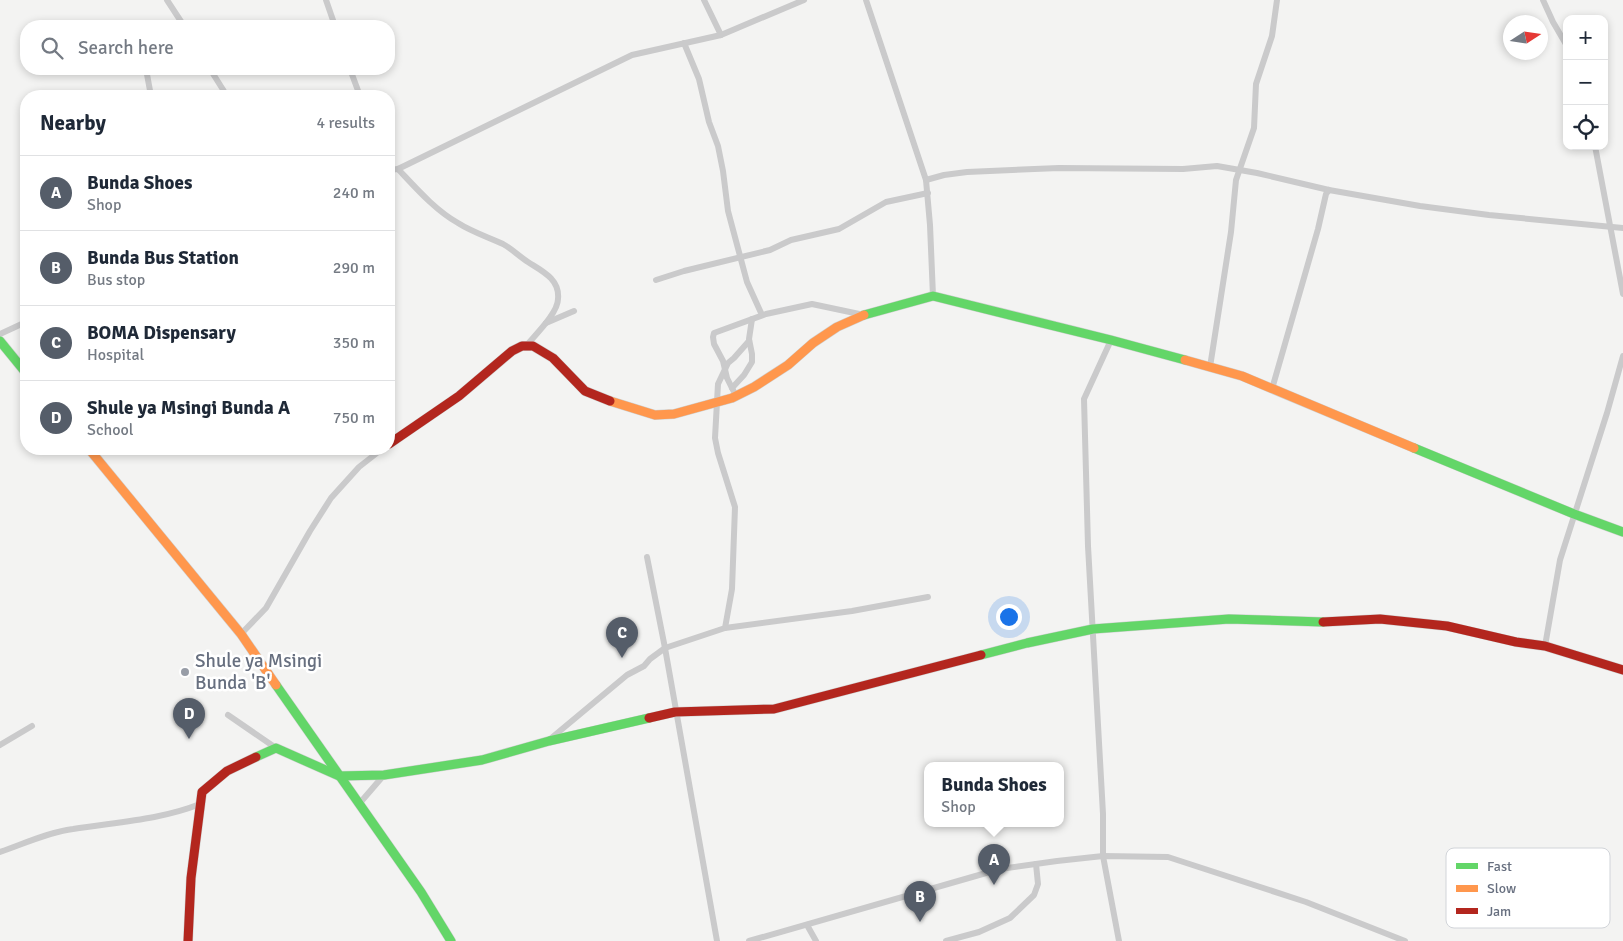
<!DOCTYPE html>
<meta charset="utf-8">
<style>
:root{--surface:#fff;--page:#f6f6f7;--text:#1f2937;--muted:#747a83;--line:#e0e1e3;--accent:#555d69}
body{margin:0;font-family:Signika,sans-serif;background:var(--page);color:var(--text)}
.controls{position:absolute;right:15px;top:15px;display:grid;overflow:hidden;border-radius:10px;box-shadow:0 2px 8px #0003}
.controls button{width:45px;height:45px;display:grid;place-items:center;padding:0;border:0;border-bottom:1px solid var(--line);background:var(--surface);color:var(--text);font:25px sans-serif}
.compass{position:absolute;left:1503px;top:15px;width:45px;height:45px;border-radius:50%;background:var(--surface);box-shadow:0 2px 8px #0003;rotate:78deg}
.you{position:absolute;left:1008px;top:616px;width:18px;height:18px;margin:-12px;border:4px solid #fff;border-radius:50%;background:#1a73e8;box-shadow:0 0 0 8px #1a73e833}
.badge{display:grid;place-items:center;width:32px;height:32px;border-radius:50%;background:var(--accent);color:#fff;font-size:16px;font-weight:700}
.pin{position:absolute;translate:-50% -41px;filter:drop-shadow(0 1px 2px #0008)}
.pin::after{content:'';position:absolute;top:26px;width:18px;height:15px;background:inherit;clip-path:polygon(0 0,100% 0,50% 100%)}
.popup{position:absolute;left:924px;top:762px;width:140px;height:65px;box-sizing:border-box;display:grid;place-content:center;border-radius:10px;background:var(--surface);filter:drop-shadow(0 1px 4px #0005);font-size:16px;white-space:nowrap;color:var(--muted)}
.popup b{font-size:19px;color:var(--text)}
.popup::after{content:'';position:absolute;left:50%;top:100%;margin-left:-10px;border:10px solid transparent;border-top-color:var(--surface)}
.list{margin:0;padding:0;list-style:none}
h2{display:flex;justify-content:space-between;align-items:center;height:65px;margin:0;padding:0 20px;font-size:21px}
h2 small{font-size:16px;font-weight:400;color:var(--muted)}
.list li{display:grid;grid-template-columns:32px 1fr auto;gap:15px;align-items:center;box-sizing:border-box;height:75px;padding:0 20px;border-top:1px solid var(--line)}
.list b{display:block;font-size:19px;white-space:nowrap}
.list p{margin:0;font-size:16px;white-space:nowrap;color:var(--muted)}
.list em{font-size:16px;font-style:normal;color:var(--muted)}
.icon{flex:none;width:28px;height:28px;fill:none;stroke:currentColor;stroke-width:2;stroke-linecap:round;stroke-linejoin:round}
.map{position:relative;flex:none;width:1623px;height:941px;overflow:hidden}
.search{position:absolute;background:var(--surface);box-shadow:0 2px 8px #0003;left:20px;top:20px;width:375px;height:55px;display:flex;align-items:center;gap:12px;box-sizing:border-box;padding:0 18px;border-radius:20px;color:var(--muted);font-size:19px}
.panel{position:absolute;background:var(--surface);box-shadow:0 2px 8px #0003;left:20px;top:90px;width:375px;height:365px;border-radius:20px}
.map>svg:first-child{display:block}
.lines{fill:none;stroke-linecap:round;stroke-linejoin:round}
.fast-casing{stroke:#cfd0d0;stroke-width:10}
.slow-casing{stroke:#cfd0d0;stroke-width:10}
.jam-casing{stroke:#cfd0d0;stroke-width:10}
.street{stroke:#cacacb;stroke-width:6}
.fast{stroke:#63d668;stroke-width:9}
.slow{stroke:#ff974d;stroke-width:9}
.jam{stroke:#b3261e;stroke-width:9}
.poi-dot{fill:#989da7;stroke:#fff;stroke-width:2}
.labels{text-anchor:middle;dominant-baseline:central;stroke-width:5;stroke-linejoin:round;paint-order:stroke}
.poi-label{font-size:19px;fill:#676f7f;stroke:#fff;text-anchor:start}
.key{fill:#fff;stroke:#d1d4d9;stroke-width:1}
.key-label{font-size:14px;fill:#676f7f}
</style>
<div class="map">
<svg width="1623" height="941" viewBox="0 0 1623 941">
<rect width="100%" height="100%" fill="#f3f3f2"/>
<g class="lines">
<defs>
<g id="fast">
<polyline points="864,315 933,296 1111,340 1185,360"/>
<polyline points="0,341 26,373"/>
<polyline points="1414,448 1574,514 1623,532"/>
<polyline points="981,655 1027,643 1093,629 1229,619 1323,622"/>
<polyline points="276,685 421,892 451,941"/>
<polyline points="256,757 276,748 339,776 384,775 482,760 549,741 649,718"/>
</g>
<g id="slow">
<polyline points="1185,360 1242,376 1414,448"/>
<polyline points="610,401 655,415 674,414 732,398 754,387 788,365 813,343 837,327 864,315"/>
<polyline points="89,449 241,634 276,685"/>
</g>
<g id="jam">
<polyline points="389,444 459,396 512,351 522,346 533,346 553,358 585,391 610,401"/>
<polyline points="1323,622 1380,619 1447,626 1516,642 1545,646 1623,670"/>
<polyline points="649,718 675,712 774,709 981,655"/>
<polyline points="188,941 191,878 202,792 227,771 256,757"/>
</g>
</defs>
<use href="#fast" class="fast-casing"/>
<use href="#slow" class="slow-casing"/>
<use href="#jam" class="jam-casing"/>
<g class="street">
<polyline points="167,0 184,26"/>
<polyline points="326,0 335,26"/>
<polyline points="704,0 721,35"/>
<polyline points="866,0 926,180 930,225 933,296"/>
<polyline points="1543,0 1553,22 1567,46"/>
<polyline points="684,43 699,79 709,122 718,146 723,171 728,211 747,282 762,315"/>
<polyline points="146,69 151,96"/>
<polyline points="210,69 227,96"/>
<polyline points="350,69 360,96"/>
<polyline points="1595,146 1623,294"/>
<path d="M398,169C416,188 435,210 458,223C472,232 488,237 503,244C512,249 520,257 528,262C542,271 560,279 558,299C558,313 535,335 526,346"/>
<polyline points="389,170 398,169 632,55 721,35 804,0"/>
<polyline points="926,180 944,175 967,172 1059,168 1183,169 1217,166 1257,173 1329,190 1420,206 1489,215 1623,228"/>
<polyline points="656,280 684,271 770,250 791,240 839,229 886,202 928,193"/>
<polyline points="546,323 574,311"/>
<polyline points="0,334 26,322"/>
<polyline points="1111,340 1084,399 1088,546 1103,814 1103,856 1119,941"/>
<polyline points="1210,367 1231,232 1236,180 1254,128 1256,84 1272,36 1277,0"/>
<polyline points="732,388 744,375 752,362 752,354 749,339 752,319"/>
<polyline points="1272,389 1318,229 1326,194 1329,190"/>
<polyline points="736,396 727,378 723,361 714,344 713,337 714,333 766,314 812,304 864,315"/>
<polyline points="647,557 665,648 717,941"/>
<polyline points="725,628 852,611 928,597"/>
<polyline points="241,634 266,608 310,531 331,498 359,467 382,449"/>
<polyline points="1545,646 1560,560 1607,413 1623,356"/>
<polyline points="228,715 276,748"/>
<polyline points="549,740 627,675 644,666 650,659 665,648 725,628 732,589 735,507 718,453 715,438 718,384 728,363 734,358 749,341"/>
<polyline points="0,745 32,726"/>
<polyline points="359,804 384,775"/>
<path d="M0,852C23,844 49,832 73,829C116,822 160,820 200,804"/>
<polyline points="807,925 816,941"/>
<polyline points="749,941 1000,869 1057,861 1103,856 1168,857 1306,902 1405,941"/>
<polyline points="946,941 979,932 1010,918 1034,895 1038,884 1036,864"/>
</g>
<use href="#fast" class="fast"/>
<use href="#slow" class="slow"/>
<use href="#jam" class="jam"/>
</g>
<circle class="poi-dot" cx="185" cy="672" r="5"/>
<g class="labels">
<g class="poi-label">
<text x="195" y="661">Shule ya Msingi<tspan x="195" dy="22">Bunda 'B'</tspan></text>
</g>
</g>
<rect x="1446" y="848" width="164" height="80" rx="8" class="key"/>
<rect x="1456" y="863" width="22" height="6" fill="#63d668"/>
<rect x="1456" y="885" width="22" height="7" fill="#ff974d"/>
<rect x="1456" y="908" width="22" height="6" fill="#b3261e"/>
<g class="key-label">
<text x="1487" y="871">Fast</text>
<text x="1487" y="893">Slow</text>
<text x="1487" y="916">Jam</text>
</g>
</svg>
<div class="controls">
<button>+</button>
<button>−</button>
<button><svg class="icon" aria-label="locate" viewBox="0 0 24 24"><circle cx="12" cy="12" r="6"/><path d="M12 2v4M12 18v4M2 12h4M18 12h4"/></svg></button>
</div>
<svg class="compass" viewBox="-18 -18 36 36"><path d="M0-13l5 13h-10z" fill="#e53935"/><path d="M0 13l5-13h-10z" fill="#747a83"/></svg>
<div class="you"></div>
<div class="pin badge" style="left:994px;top:885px">A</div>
<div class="popup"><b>Bunda Shoes</b>Shop</div>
<div class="pin badge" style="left:920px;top:922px">B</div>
<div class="pin badge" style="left:622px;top:658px">C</div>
<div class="pin badge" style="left:189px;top:739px">D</div>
<div class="search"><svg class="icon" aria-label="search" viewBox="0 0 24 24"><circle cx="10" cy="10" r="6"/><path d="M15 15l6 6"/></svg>Search here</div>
<section class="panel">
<h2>Nearby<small>4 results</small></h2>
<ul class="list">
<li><span class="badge">A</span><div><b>Bunda Shoes</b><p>Shop</p></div><em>240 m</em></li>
<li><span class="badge">B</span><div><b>Bunda Bus Station</b><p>Bus stop</p></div><em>290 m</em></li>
<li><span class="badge">C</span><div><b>BOMA Dispensary</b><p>Hospital</p></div><em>350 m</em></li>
<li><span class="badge">D</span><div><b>Shule ya Msingi Bunda A</b><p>School</p></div><em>750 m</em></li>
</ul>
</section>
</div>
